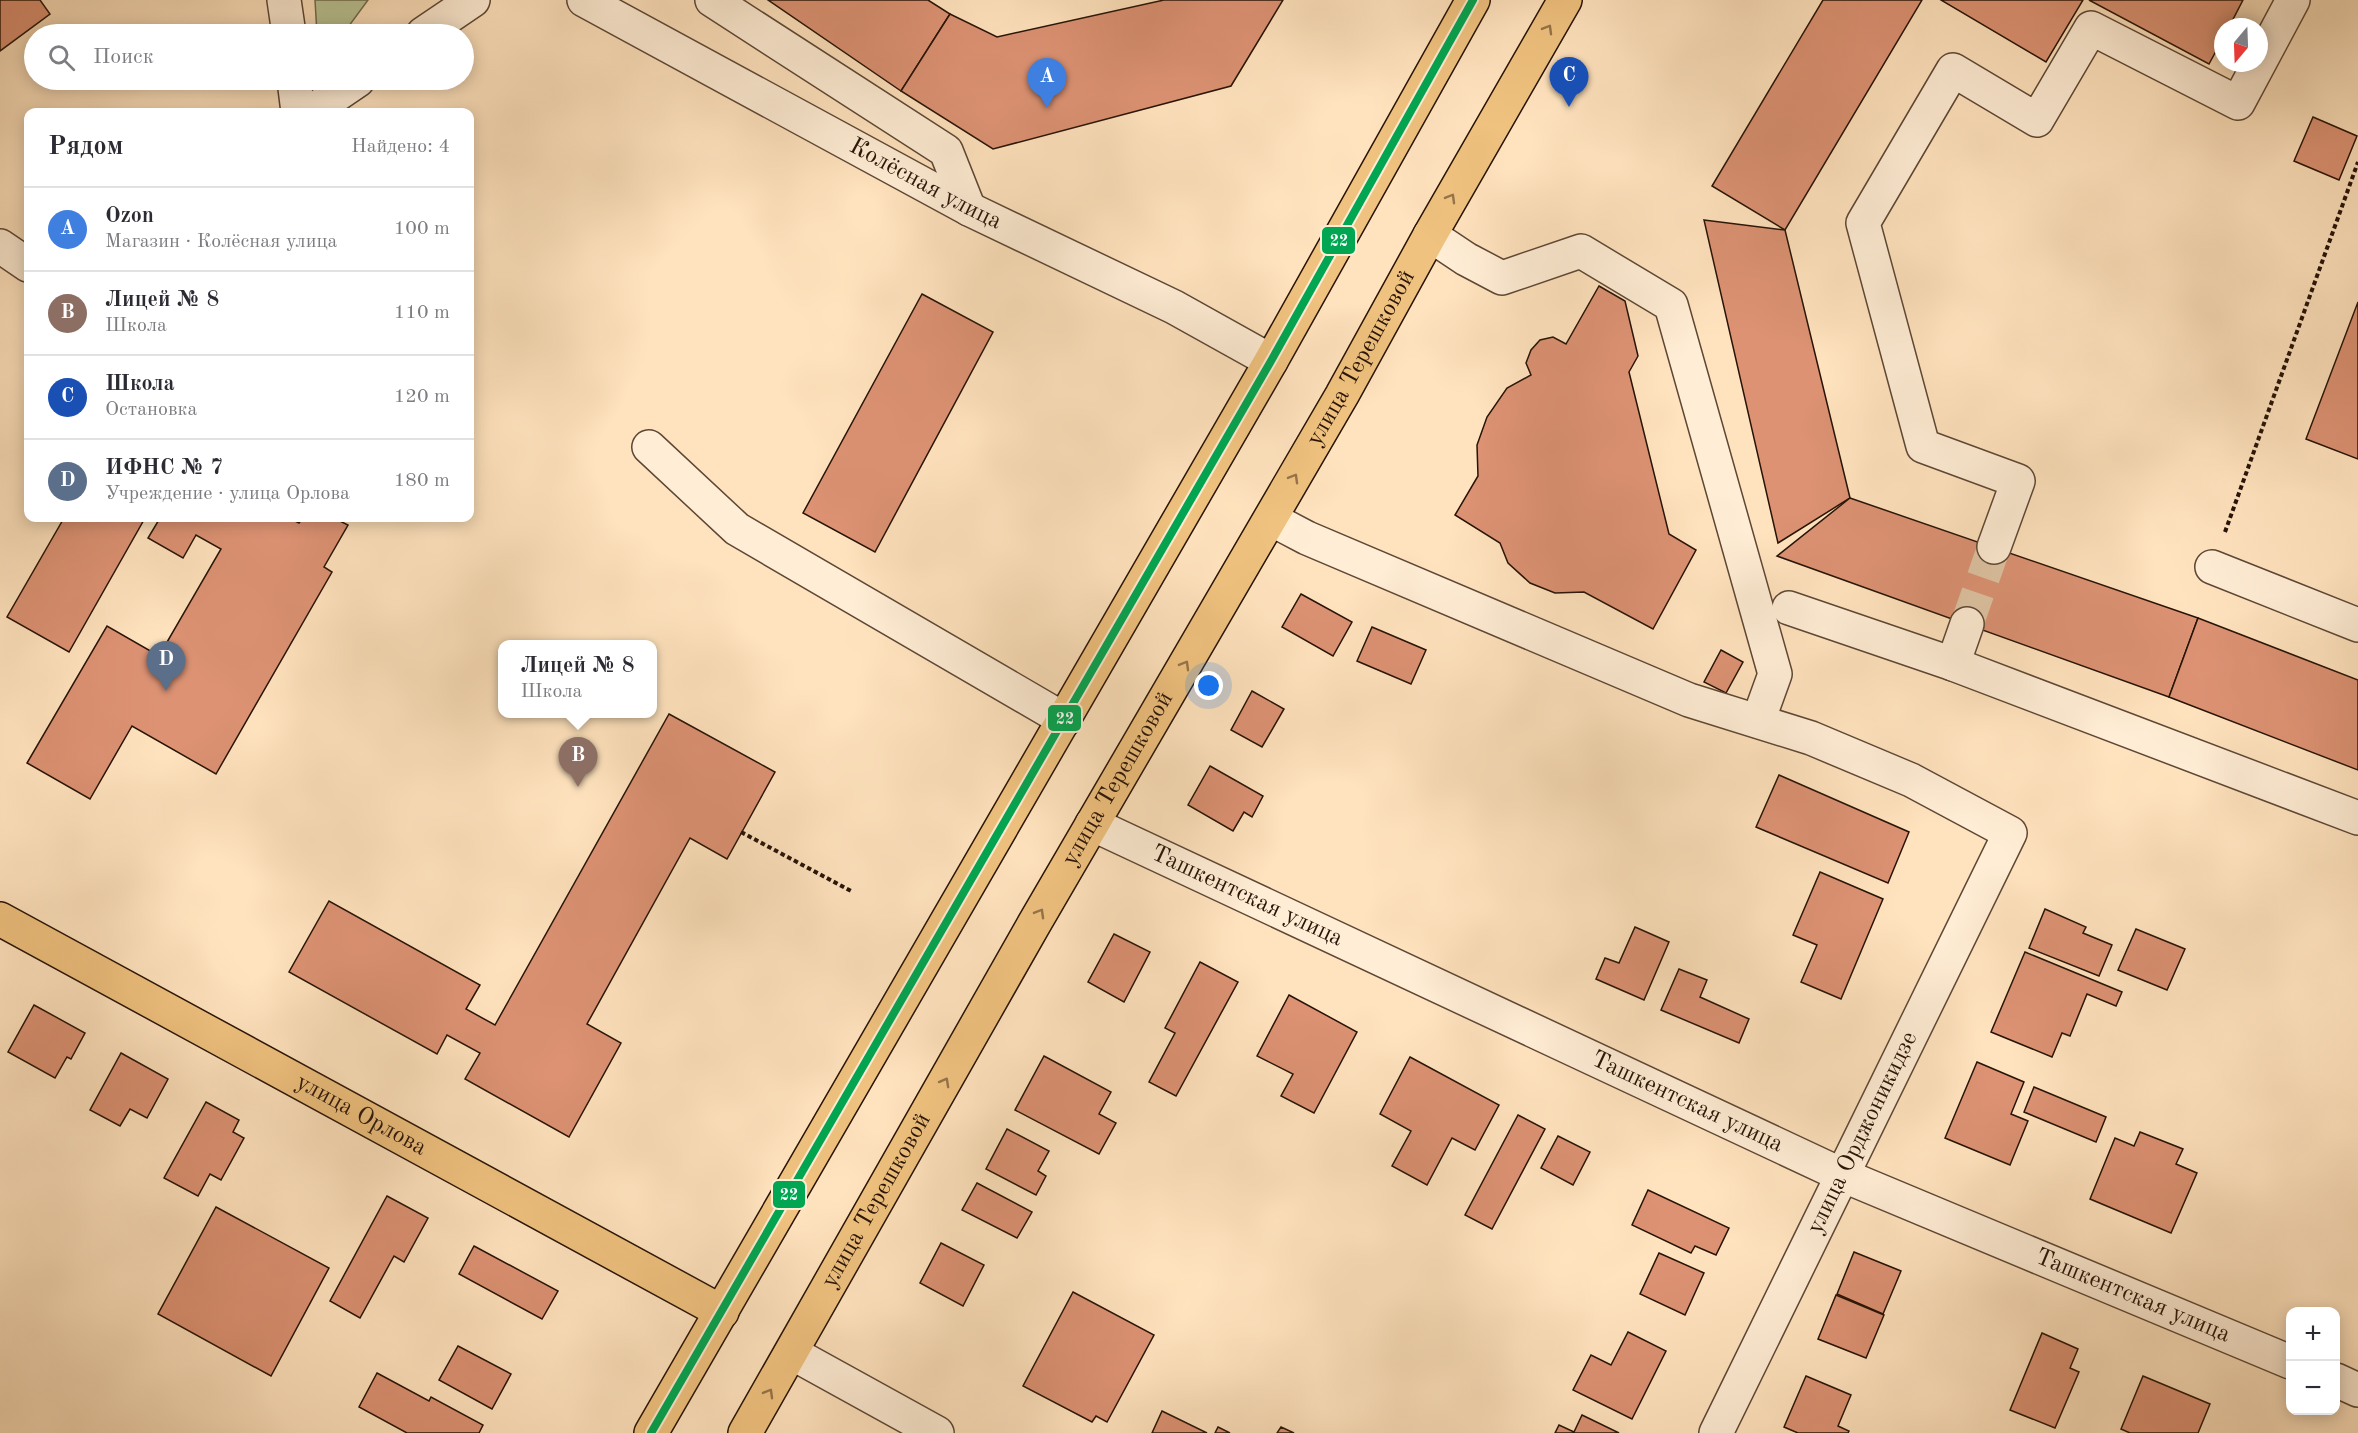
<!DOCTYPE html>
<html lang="ru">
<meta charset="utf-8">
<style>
:root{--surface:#fff;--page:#f7f7f7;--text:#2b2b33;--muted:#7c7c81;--line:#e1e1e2;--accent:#8f2418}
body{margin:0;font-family:"Old Standard TT",serif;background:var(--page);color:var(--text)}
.controls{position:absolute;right:18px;bottom:18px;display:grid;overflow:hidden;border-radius:12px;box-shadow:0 3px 15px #0003}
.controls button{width:54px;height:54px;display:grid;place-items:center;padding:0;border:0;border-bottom:2px solid var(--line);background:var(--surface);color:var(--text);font:30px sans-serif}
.compass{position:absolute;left:2214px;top:18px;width:54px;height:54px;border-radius:50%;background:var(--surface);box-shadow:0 3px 15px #0003;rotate:199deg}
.you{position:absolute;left:1209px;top:686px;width:21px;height:21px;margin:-15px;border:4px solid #fff;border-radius:50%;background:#1a73e8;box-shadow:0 0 0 9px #1a73e833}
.badge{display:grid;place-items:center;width:39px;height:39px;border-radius:50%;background:var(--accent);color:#fff;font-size:20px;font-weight:700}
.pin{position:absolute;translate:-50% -50px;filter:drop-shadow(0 2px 3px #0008)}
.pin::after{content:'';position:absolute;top:32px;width:21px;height:18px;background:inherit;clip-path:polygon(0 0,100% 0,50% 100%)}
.popup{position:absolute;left:498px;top:640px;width:159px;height:78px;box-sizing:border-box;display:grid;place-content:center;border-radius:12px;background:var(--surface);filter:drop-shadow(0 2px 4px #0005);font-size:20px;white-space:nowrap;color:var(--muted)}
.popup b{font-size:22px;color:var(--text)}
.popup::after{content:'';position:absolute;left:50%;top:100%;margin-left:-12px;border:12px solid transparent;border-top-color:var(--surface)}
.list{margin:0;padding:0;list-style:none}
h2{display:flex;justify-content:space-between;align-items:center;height:78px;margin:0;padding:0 24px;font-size:26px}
h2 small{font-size:20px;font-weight:400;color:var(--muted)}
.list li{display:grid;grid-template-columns:39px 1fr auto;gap:18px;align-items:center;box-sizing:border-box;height:84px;padding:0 24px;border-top:2px solid var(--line)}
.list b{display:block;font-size:22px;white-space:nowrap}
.list p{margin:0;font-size:20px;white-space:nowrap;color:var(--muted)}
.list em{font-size:20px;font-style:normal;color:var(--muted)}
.icon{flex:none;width:33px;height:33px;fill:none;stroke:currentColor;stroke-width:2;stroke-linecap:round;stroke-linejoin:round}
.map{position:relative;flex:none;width:2358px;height:1433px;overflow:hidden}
.search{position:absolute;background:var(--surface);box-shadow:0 3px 15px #0003;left:24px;top:24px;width:450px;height:66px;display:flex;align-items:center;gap:15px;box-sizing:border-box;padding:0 21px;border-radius:33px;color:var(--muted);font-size:22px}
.panel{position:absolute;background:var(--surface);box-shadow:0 3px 15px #0003;left:24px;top:108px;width:450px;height:414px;border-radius:12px}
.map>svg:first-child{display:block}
.green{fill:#bac596;stroke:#706c4e;stroke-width:1.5}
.building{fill:#dc9273;stroke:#271307;stroke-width:1.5}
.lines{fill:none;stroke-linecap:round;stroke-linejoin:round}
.minor-tunnel{stroke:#dfc4a3;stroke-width:33;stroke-dasharray:33 16;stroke-linecap:butt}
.minor-casing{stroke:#5d4735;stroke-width:36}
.major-casing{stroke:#271307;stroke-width:36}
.path{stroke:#271307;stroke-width:4;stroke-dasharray:4.5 3;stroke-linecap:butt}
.minor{stroke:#ffedd5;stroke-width:33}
.major{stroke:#f0c27f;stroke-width:33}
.bus-1-casing{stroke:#ffedd5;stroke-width:12}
.bus-1{stroke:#00a651;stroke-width:8}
.oneway{stroke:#967349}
.labels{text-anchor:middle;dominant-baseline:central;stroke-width:4.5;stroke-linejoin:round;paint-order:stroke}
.street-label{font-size:24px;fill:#271307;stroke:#ffedd5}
.line-badge{stroke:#ffedd5;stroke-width:2}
.badge-label{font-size:16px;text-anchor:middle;font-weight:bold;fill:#fff}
</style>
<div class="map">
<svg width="2358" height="1433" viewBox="0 0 2358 1433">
<rect width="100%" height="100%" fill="#ffe3be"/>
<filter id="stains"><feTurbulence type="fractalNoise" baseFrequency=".00333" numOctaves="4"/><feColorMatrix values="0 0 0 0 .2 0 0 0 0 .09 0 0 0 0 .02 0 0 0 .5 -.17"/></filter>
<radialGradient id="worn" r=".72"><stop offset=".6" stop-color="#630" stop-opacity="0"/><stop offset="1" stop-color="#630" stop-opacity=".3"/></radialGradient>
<polygon class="green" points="315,0 368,0 343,34 317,34"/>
<g class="building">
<polygon points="0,0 40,0 50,14 0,51"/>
<polygon points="768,0 928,0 950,14 901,91"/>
<polygon points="1164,0 1283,0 1231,86 993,149 901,91 950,14 997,37"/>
<polygon points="1823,0 1922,0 1785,230 1712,186"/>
<polygon points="1941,0 2083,0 2046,62"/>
<polygon points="2089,0 2243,0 2229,27 2223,27 2223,38 2209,64"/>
<polygon points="2313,117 2357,136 2339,180 2294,161"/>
<polygon points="1704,220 1785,230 1850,498 1778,543"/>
<polygon points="1599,286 1625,301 1638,356 1629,372 1669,534 1696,550 1653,629 1584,592 1555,593 1530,583 1508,563 1500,543 1455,515 1478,476 1477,445 1487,417 1507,388 1531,375 1526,363 1531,350 1540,340 1553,337 1566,344"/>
<polygon points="922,294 993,332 875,552 803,513"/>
<polygon points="2358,302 2358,459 2306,439"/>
<polygon points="1850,498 2198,618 2169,697 1777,556"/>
<polygon points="64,518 145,518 69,652 7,617"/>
<polygon points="160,518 289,518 299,523 303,518 334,518 348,525 324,567 332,572 216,774 132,726 90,799 27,763 107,626 159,656 221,549 196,535 183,558 148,538"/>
<polygon points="1301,594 1352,622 1333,656 1282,627"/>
<polygon points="2198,618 2358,680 2358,770 2169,697"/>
<polygon points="1372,627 1426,650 1411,684 1357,661"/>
<polygon points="1721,650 1743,662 1726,693 1704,682"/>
<polygon points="1252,691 1284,709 1262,747 1231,730"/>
<polygon points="669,714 775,772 727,859 690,838 587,1024 621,1043 569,1137 465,1079 480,1053 447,1035 437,1054 289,972 329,901 480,985 466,1009 495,1025"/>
<polygon points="1210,766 1263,796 1252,817 1244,812 1233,831 1188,805"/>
<polygon points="1779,775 1909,832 1888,883 1756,827"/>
<polygon points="1820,872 1883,899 1841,999 1801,982 1817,945 1793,935"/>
<polygon points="2045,909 2086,927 2083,933 2112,945 2099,976 2029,948"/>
<polygon points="1635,927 1669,942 1644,1000 1596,979 1605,958 1619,963"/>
<polygon points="2136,929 2185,949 2167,990 2118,970"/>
<polygon points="1114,934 1150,952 1124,1002 1088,982"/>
<polygon points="2025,952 2122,992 2116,1006 2087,994 2070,1036 2062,1033 2052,1057 1991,1032"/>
<polygon points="1200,962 1238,982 1176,1096 1149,1082 1175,1033 1165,1028"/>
<polygon points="1679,969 1707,980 1700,997 1749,1019 1739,1043 1661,1010"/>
<polygon points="1289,995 1357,1032 1314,1113 1281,1096 1293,1074 1257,1056"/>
<polygon points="34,1005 85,1033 71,1059 67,1057 55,1078 8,1052"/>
<polygon points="121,1053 168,1079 147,1118 130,1109 120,1126 90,1110"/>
<polygon points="1044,1056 1111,1092 1099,1114 1116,1123 1099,1154 1015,1110"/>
<polygon points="1410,1057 1499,1105 1475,1150 1452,1138 1427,1185 1392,1166 1411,1131 1380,1114"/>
<polygon points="1977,1062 2024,1082 2011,1114 2028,1121 2010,1165 1945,1138"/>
<polygon points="2034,1087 2106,1117 2096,1142 2024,1112"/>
<polygon points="206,1102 239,1120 233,1132 244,1138 221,1180 210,1174 198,1196 164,1178"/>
<polygon points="1518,1115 1545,1129 1492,1229 1465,1215"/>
<polygon points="1007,1129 1049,1151 1038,1171 1046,1176 1036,1195 986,1169"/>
<polygon points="2140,1132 2183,1149 2176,1164 2197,1173 2171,1233 2090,1199 2115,1138 2134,1146"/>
<polygon points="1558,1136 1590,1152 1573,1185 1541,1168"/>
<polygon points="977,1183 1032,1212 1017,1238 962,1210"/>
<polygon points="1648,1190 1729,1228 1716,1255 1695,1246 1691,1253 1632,1225"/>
<polygon points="387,1196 428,1218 404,1262 394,1256 360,1318 330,1301"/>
<polygon points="216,1207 329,1268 271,1376 158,1314"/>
<polygon points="941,1243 984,1265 963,1306 920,1283"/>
<polygon points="474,1246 558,1291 542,1319 459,1274"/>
<polygon points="1854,1252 1901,1271 1883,1314 1837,1294"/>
<polygon points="1659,1253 1704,1273 1685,1315 1640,1294"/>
<polygon points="1073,1292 1154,1335 1107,1422 1096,1416 1092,1422 1023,1386"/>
<polygon points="1836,1295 1884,1315 1866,1358 1818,1339"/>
<polygon points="1628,1332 1666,1351 1632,1419 1573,1390 1591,1355 1611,1365"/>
<polygon points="2042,1333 2078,1349 2070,1368 2079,1372 2055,1428 2010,1410"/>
<polygon points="458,1346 511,1374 492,1409 439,1380"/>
<polygon points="377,1373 429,1401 431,1397 483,1425 479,1433 407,1433 359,1407"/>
<polygon points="1806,1376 1851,1395 1838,1426 1849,1431 1848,1433 1798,1433 1784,1427"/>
<polygon points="2143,1376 2210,1404 2198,1433 2130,1433 2121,1429"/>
<polygon points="1162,1411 1207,1433 1152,1433"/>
<polygon points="1582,1415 1619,1433 1555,1433 1559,1425 1574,1432"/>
<polygon points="1218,1427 1230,1433 1215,1433"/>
<polygon points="1281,1427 1294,1433 1277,1433"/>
</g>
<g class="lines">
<polyline class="minor-tunnel" points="1967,624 1994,547"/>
<defs>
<g id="minor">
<polyline points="284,0 289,34"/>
<path id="s1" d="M584,0L969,209L1174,307L1271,361"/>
<polyline points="712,0 946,151 969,209"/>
<polyline points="423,34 473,0"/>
<polyline points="294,80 298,112"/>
<polyline points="311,112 358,80"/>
<polyline points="1430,235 1466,259 1502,278 1581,251 1671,305 1775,674 1758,721"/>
<polyline points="0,246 28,265"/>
<polyline points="649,447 737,529 1065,720"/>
<polyline points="1271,519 1307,538 1689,700 1811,738 1911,780 2010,833 1716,1433"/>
<polyline points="1994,547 2018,481 1923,446 1863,223 1953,70 2037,120 2091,28 2238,103 2293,0"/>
<polyline points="2212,567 2358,625"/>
<polyline points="1789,608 1953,664 2358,818"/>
<polyline points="1953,664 1967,624"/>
<path id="s2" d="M1092,824L1842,1175L2290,1362"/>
<polyline points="792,1353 937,1433"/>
<polyline points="2336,1380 2358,1390"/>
</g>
<g id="major">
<path id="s3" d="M0,919L722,1312"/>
<polyline points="651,1433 1271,361 1473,0"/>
<path id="s4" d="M745,1433L1034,924L1342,395L1430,235L1565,0"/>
</g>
</defs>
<use href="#minor" class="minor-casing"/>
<use href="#major" class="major-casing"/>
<g class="path">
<polyline points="2225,532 2358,162"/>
<polyline points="741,832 851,891"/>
</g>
<use href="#minor" class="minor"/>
<use href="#major" class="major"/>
<defs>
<polyline id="bus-1" points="651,1433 1271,361 1473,0"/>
</defs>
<use href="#bus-1" class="bus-1-casing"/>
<use href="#bus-1" class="bus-1"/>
</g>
<defs><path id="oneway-chevron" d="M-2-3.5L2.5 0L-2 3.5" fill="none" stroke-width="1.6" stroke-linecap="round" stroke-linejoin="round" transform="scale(1.5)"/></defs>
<g class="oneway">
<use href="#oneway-chevron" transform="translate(1548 29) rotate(-60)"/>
<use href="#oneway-chevron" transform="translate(1451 198) rotate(-60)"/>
<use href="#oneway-chevron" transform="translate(1294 478) rotate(-60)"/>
<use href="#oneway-chevron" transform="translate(1185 665) rotate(-60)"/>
<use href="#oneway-chevron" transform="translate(1040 913) rotate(-60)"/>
<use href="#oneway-chevron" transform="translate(945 1082) rotate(-61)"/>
<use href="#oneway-chevron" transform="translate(769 1393) rotate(-60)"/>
</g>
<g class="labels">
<g class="street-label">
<text stroke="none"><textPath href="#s1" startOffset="388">Колёсная улица</textPath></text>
<text stroke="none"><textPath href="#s4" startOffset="1239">улица Терешковой</textPath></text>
<text stroke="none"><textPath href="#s4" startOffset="753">улица Терешковой</textPath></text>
<text stroke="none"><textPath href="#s2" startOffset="171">Ташкентская улица</textPath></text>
<text stroke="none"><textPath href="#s2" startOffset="657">Ташкентская улица</textPath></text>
<text stroke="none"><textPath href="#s3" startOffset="411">улица Орлова</textPath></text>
<text transform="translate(1863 1133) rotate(-64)">улица Орджоникидзе</text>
<text stroke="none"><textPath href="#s4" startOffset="267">улица Терешковой</textPath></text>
<text stroke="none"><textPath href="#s2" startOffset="1143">Ташкентская улица</textPath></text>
</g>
</g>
<g class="line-badge">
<rect x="1321" y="226" width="35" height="29" rx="6" fill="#00a651"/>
<rect x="1047" y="704" width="35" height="28" rx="6" fill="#00a651"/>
<rect x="772" y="1180" width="34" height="29" rx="6" fill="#00a651"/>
</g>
<g class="badge-label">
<text x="1339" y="246">22</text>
<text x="1065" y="724">22</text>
<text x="789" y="1200">22</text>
</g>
<rect width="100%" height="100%" filter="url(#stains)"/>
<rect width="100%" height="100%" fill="url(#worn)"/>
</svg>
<div class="controls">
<button>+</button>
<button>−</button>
</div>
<svg class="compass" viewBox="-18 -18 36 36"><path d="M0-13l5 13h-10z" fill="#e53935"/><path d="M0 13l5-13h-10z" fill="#7c7c81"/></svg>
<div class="you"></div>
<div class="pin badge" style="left:1047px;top:108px;background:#3f7fe0">A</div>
<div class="pin badge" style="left:578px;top:787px;background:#8d6e63">B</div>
<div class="popup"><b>Лицей № 8</b>Школа</div>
<div class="pin badge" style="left:1569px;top:107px;background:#1a4fb4">C</div>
<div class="pin badge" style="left:166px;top:691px;background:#5c6f8a">D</div>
<div class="search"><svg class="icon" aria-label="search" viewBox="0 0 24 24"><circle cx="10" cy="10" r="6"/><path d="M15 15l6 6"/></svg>Поиск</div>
<section class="panel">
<h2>Рядом<small>Найдено: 4</small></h2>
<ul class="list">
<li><span class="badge" style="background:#3f7fe0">A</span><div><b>Ozon</b><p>Магазин · Колёсная улица</p></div><em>100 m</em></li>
<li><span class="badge" style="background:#8d6e63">B</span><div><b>Лицей № 8</b><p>Школа</p></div><em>110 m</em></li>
<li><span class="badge" style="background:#1a4fb4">C</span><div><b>Школа</b><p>Остановка</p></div><em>120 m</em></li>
<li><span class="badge" style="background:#5c6f8a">D</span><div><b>ИФНС № 7</b><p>Учреждение · улица Орлова</p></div><em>180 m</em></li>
</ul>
</section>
</div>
